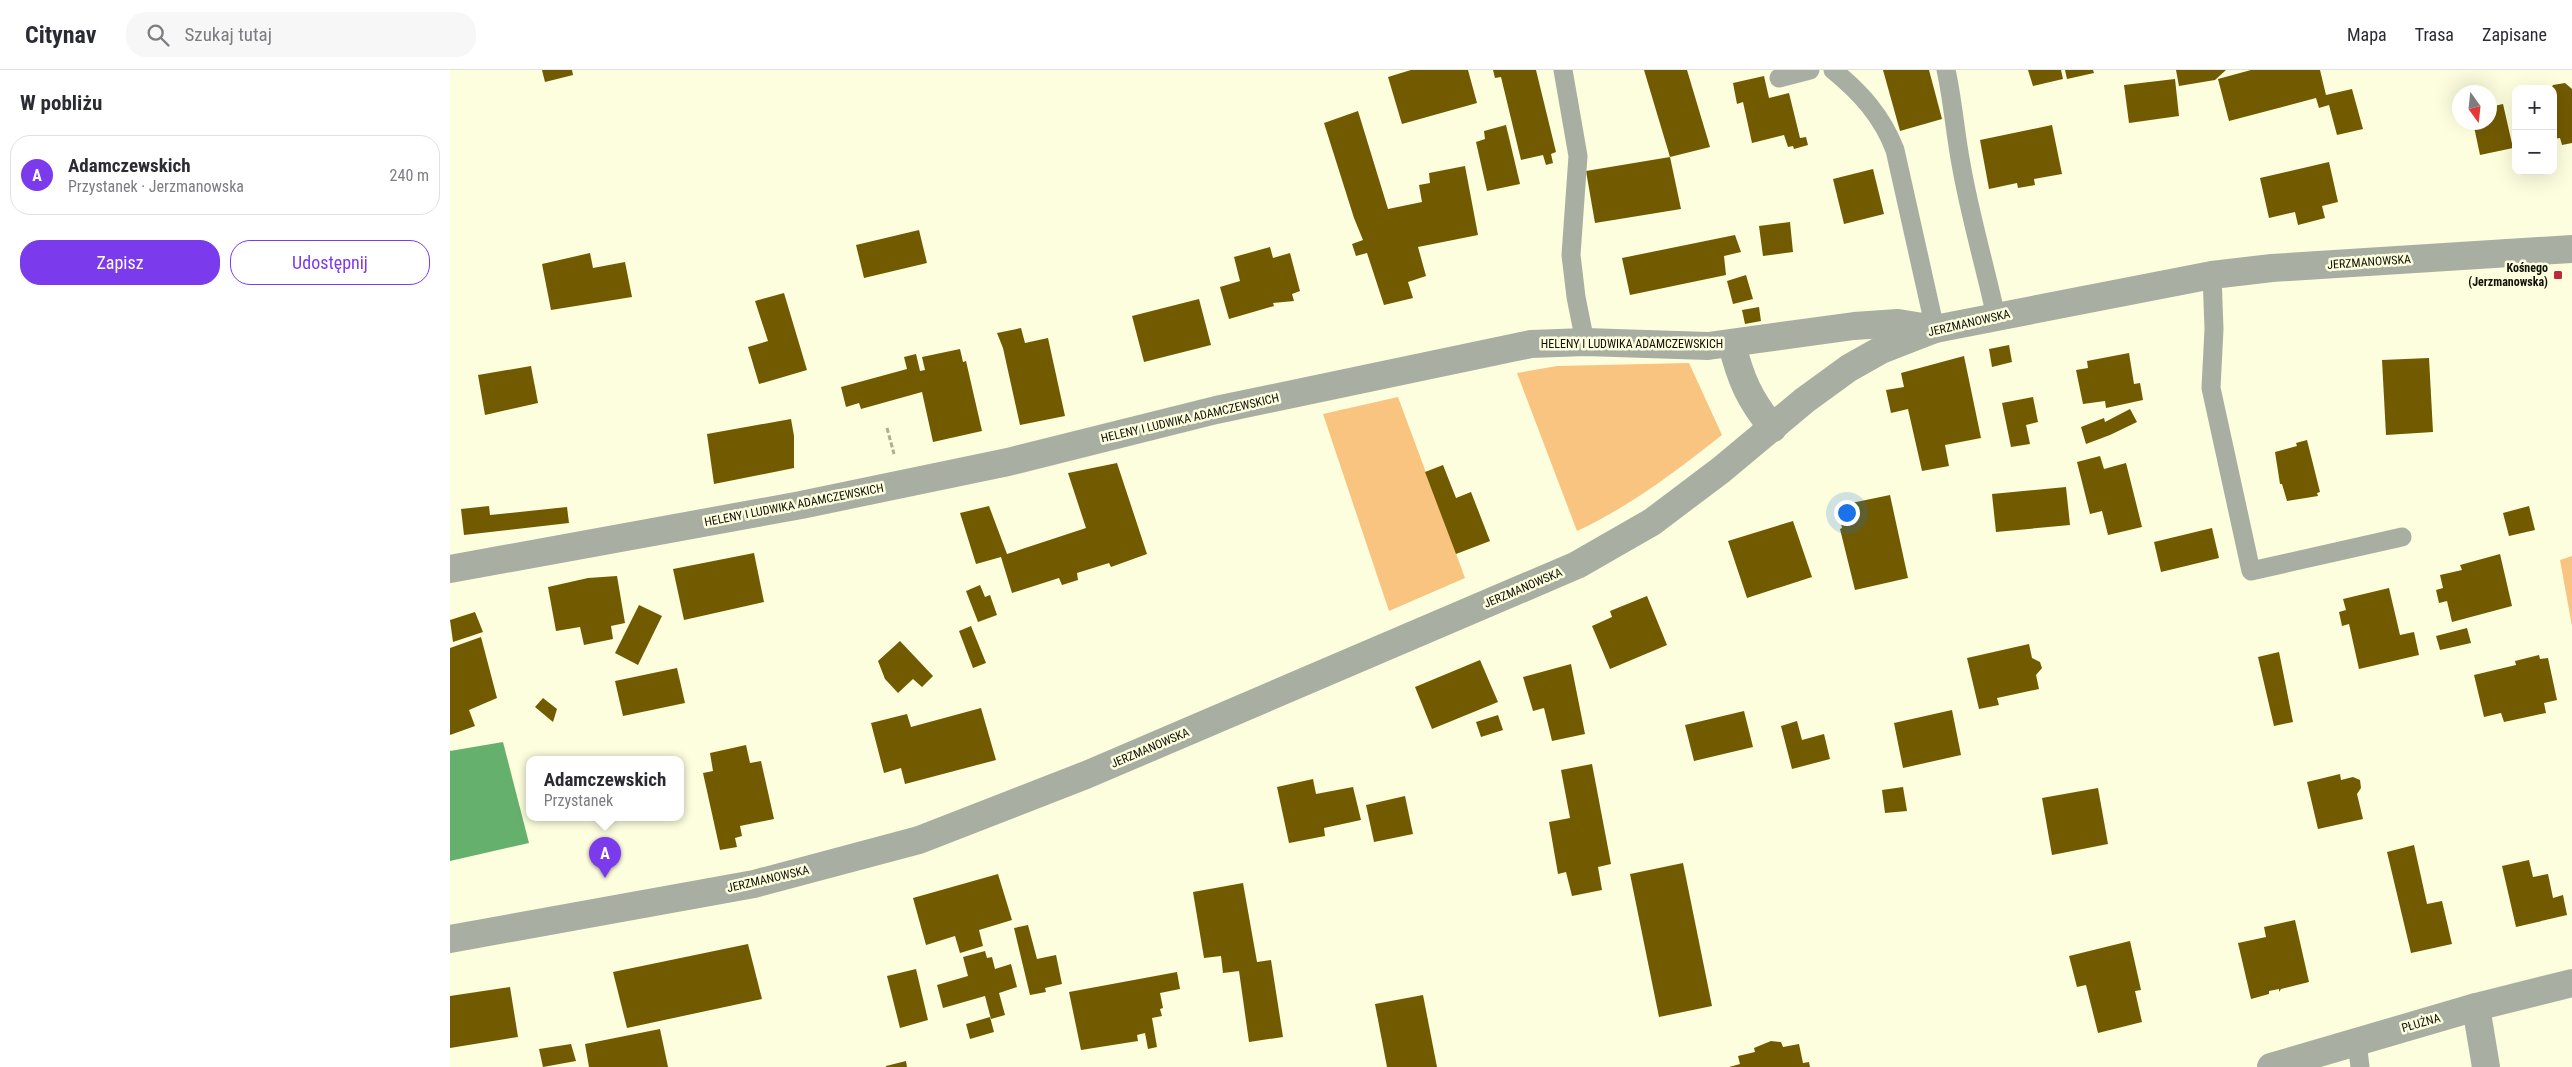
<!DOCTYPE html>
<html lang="pl">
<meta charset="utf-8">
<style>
:root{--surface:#fff;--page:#f7f7f7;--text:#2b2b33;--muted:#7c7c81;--line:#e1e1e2;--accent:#7c3aed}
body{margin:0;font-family:"Roboto Condensed",sans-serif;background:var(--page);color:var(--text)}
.controls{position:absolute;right:15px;top:15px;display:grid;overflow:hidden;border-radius:10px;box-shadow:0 5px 20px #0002}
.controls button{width:45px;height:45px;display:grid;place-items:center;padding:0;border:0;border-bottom:1px solid var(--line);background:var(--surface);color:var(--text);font:25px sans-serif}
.compass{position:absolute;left:2002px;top:15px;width:45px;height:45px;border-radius:50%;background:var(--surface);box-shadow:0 5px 20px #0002;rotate:165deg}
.you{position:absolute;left:1396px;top:442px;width:18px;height:18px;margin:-12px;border:4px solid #fff;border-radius:50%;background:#1a73e8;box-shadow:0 0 0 8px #1a73e833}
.badge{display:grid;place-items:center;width:32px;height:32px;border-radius:50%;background:var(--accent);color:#fff;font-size:16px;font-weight:700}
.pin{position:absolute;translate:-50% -41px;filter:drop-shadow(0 1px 2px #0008)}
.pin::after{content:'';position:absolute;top:26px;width:18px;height:15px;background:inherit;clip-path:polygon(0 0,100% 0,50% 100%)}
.popup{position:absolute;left:76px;top:686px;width:158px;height:65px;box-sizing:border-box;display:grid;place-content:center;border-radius:10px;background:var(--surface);filter:drop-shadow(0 1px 4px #0005);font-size:16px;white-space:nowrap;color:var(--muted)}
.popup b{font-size:19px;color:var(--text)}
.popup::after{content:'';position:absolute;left:50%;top:100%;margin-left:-10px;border:10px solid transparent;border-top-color:var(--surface)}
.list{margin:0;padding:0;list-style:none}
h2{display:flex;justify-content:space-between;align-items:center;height:65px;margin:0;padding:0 20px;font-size:21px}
h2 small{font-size:16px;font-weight:400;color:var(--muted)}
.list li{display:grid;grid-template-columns:32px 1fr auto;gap:15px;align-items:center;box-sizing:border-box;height:80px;margin:0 10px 10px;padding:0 10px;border:1px solid var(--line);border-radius:20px}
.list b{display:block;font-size:19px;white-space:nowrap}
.list p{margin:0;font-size:16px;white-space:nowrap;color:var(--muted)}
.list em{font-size:16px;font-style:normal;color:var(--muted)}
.actions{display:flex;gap:10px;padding:15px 20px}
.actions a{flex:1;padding:11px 0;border:1px solid var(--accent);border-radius:20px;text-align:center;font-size:18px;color:var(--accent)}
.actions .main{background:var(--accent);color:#fff}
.icon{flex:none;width:28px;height:28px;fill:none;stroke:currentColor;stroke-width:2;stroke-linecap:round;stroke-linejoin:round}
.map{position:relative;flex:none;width:2122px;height:997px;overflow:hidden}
header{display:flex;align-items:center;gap:30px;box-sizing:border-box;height:70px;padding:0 25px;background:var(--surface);border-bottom:1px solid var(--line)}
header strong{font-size:24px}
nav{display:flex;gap:28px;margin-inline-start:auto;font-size:18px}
.search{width:350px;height:45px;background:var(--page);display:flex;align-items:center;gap:12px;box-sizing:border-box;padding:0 18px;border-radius:20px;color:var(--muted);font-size:19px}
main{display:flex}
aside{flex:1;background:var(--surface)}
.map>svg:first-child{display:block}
.green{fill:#f8c480}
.water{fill:#66b06d}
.building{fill:#715a00}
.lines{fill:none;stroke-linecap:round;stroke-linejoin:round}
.path{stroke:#adae95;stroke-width:3;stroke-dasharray:5 2.5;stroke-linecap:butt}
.service{stroke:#a8aea2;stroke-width:19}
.minor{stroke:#a8aea2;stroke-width:28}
.tertiary{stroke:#a8aea2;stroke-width:28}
.poi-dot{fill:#bb2a3f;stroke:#fdfede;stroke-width:2}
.labels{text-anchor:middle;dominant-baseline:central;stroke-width:5;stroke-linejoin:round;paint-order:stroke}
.street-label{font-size:12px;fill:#101006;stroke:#fdfede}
.poi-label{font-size:12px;font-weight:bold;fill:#101006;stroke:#fdfede;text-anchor:end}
</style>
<header>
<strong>Citynav</strong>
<div class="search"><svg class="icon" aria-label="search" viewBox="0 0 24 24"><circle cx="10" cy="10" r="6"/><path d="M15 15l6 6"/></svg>Szukaj tutaj</div>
<nav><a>Mapa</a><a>Trasa</a><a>Zapisane</a></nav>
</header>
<main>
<aside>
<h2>W pobliżu<small></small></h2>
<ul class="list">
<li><span class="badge">A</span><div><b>Adamczewskich</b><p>Przystanek · Jerzmanowska</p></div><em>240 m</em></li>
</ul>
<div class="actions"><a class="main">Zapisz</a><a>Udostępnij</a></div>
</aside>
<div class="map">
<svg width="2122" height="997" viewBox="0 0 2122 997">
<rect width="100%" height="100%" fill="#fdfede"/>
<g class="green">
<path d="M1239,293L1272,365C1226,401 1181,436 1127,461L1067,303L1107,296Z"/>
<polygon points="948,327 1015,508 939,541 873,344"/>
<polygon points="2122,486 2122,556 2110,490"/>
</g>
<polygon class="water" points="53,672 79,773 0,791 0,681"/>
<g class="building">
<polygon points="92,0 122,0 123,5 95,12"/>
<polygon points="961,0 1018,0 1027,33 952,54 938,7"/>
<polygon points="1043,0 1086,0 1106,82 1101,84 1103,93 1096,95 1093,85 1071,90 1051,7 1045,8"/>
<polygon points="1194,0 1237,0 1260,77 1220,87"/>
<polygon points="1433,0 1479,0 1492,49 1450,61"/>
<polygon points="1578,0 1611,0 1613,9 1583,16"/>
<polygon points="1615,0 1643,0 1644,3 1617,9"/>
<polygon points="1726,0 1776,0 1765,10 1729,16"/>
<polygon points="1801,0 1870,0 1876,25 1902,19 1913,59 1887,65 1879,35 1869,38 1866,28 1779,51 1768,9"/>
<polygon points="1314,6 1319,28 1339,23 1350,68 1356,67 1358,75 1344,79 1343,76 1338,77 1334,65 1302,73 1293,32 1287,34 1283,13"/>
<polygon points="1725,9 1729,46 1679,53 1674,15"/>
<polygon points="2115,13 2122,19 2122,73 2112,75 2110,68 2103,69 2103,19 2101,19 2103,15"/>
<polygon points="2053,34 2063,78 2030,85 2023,52 2040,52 2040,37"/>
<polygon points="908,41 938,139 972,132 969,115 980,113 979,103 1015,96 1028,165 968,177 976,206 958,212 963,228 934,235 917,183 906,186 902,174 913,170 904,148 874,53"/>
<polygon points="1056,55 1070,114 1037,121 1026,72 1035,69 1034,61"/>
<polygon points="1602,55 1612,104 1584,109 1585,115 1568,118 1567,113 1539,119 1530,70"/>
<polygon points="1220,87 1231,139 1145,153 1136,101"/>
<polygon points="1879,92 1888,132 1872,136 1875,148 1848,155 1845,142 1819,148 1810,108"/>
<polygon points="1423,99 1434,144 1394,154 1383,109"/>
<polygon points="1340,152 1343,182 1313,186 1309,156"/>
<polygon points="469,160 477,193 414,208 406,175"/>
<polygon points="1285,165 1291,182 1274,186 1276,205 1180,225 1172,188"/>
<polygon points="820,177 823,188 840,183 850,221 842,224 844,231 823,233 824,236 779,249 770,217 790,211 784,187"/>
<polygon points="140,183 143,198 175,192 182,227 101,240 92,194"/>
<polygon points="1296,205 1303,229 1283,234 1277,211"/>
<polygon points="334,223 357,300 309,314 298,277 318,271 305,231"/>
<polygon points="749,229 761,275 694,292 682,246"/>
<polygon points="1309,237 1311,251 1295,254 1292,240"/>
<polygon points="571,258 575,273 598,268 615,346 570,355 553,278 547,263"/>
<polygon points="1559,275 1562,292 1542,297 1539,279"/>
<polygon points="510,279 513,292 516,291 532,361 483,372 472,322 411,339 409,333 396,337 391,317 457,299 454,287 466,284 470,301 475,300 472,287"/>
<polygon points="1679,283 1684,314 1690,313 1693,330 1656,338 1655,331 1633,334 1626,300 1638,298 1637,291"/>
<polygon points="1514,286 1531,368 1495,375 1499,396 1472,401 1458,339 1441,343 1436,320 1454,317 1451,303"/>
<polygon points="1979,288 1983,362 1936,365 1932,290"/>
<polygon points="81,296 88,333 35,345 28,305"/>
<polygon points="1583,327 1588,352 1576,355 1580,374 1561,377 1552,333"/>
<polygon points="1680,339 1687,352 1660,365 1636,374 1631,357 1654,348 1655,352"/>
<polygon points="341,349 344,366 344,398 264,414 257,364"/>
<polygon points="1857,370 1870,422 1867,423 1868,426 1837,431 1832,414 1830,414 1825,382 1847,376 1846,373"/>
<polygon points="1650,386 1654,399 1676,393 1692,457 1658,465 1652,441 1640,444 1627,392"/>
<polygon points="667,393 697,484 661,497 659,493 627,503 628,510 612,515 609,508 562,523 551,487 526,494 510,443 539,436 557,484 636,458 618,403"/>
<polygon points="993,395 1006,428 1021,422 1040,471 1006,484 975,402"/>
<polygon points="1616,417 1620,455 1546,462 1542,424"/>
<polygon points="1440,425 1458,508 1405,520 1390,459 1392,458 1387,436"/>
<polygon points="39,436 40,445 117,437 119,453 14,465 11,439"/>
<polygon points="2079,436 2085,460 2059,466 2053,443"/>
<polygon points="1343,451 1362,507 1297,528 1278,471"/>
<polygon points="1762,458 1769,488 1711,502 1704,472"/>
<polygon points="304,483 314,532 234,550 223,499"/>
<polygon points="2050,484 2062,536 2002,552 1997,531 1989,533 1986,520 1993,518 1990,505 2012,500 2010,495"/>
<polygon points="167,506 175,553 161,556 163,569 134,575 130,557 106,561 98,517 138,508"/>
<polygon points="530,515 535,527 540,525 547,545 528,552 516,521"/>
<polygon points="1939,518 1950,565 1964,562 1969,585 1909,599 1899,554 1892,556 1889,542 1896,540 1893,529"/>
<polygon points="1197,526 1217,575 1160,599 1142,556 1162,547 1160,541"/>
<polygon points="189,535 212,546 188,595 165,583"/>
<polygon points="25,542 33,562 3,572 0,550"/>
<polygon points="521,556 536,593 523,598 509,561"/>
<polygon points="2017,558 2021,573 1990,580 1986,566"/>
<polygon points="31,567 47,628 19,640 25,656 0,665 0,578"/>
<polygon points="450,571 483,606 472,617 463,609 448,623 435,609 428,591"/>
<polygon points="1579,574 1582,588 1590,592 1592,598 1586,605 1589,619 1547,628 1549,635 1529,639 1517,588"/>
<polygon points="1829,582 1843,652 1824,656 1808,587"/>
<polygon points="2089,585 2090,589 2098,588 2107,630 2094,633 2096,643 2054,652 2051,643 2034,647 2024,605 2066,595 2065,591"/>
<polygon points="1030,590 1048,632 982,659 965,617"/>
<polygon points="1121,594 1135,664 1102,671 1094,638 1083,641 1073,607"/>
<polygon points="227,598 235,633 173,646 165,611"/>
<polygon points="93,628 107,639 103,652 85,637"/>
<polygon points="531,638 546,690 455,714 451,698 434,703 421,653 457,644 461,657"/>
<polygon points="1502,640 1511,685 1453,698 1444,653"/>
<polygon points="1294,641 1303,677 1244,691 1235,655"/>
<polygon points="1048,645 1053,660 1031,667 1026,652"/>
<polygon points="1347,651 1352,670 1374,664 1380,689 1342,699 1331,656"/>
<polygon points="296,675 300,693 311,691 324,749 290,756 292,766 285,768 287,777 270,780 253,703 263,701 260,683"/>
<polygon points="1142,694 1161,794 1148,797 1152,820 1122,826 1116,802 1108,804 1099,752 1120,748 1111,700"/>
<polygon points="1890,704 1891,710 1903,707 1910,710 1911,718 1907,724 1913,749 1868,759 1857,712"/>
<polygon points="863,709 866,724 903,717 911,750 874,758 875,766 839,773 827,717"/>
<polygon points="1453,717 1457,741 1435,743 1432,720"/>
<polygon points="1648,718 1658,774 1602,785 1592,728"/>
<polygon points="955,726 963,764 924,772 916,735"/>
<polygon points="1964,775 1977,834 1992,831 2002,874 1961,883 1937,782"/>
<polygon points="2079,790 2083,807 2098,804 2103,828 2113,825 2117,845 2066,857 2052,796"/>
<polygon points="1233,793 1262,936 1209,947 1180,804"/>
<polygon points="548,804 562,850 529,860 533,876 510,883 505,866 476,875 463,828"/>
<polygon points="793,813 807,892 821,890 833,967 799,972 789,901 773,903 771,886 754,888 743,822"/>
<polygon points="1845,850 1859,912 1831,919 1829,922 1829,919 1819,921 1819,924 1801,929 1788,873 1816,867 1814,857"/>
<polygon points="578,855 587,889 606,885 612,914 595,918 596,922 580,925 564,858"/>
<polygon points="1680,871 1691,920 1685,921 1692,952 1648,963 1636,915 1627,917 1619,886"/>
<polygon points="298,874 312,929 177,958 163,902"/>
<polygon points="535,881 537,888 542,887 545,899 561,894 567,917 549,923 555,945 541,949 535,926 493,938 487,915 518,906 513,887"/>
<polygon points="466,899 478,950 450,958 437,906"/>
<polygon points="727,902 730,919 710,923 713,938 710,939 712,946 702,948 707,977 698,979 695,963 687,965 688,971 631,980 619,922"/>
<polygon points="60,917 68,967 0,978 0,926"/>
<polygon points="973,925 987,997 937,997 925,934"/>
<polygon points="540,947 544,962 520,969 516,954"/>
<polygon points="210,959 218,997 139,997 135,974"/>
<polygon points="1321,971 1331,972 1333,977 1349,974 1353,993 1359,992 1360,997 1279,997 1290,994 1288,986 1305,982 1304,978"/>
<polygon points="121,974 126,991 93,997 89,979"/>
<polygon points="456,991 457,997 436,997 436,996"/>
</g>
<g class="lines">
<polyline class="path" points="437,358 444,384"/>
<g class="service">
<polyline points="1113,0 1128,86 1121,185 1126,227 1135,272"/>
<path d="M1383,0C1411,23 1432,46 1445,80L1485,259"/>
<path d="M1496,0C1503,31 1505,63 1511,94C1520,146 1535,196 1546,247"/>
<polyline points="1329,8 1360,0"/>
<polyline points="1762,205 1764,259 1761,318 1801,501 1952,467"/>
<polyline points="1907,972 1910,997"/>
</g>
<g class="minor">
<path d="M1282,274C1290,308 1300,331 1323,358"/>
<polyline points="0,499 351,435 558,392 766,340 1081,274 1135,272 1258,276 1404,256 1448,253 1485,259"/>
<polyline points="2026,937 2036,997"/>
<polyline points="1821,997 2026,937 2122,913"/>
</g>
<polyline class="tertiary" points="0,869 304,814 469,770 636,705 1127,495 1202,452 1271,400 1355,330 1399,298 1431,280 1485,259 1762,205 1822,198 2122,179"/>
</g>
<rect class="poi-dot" x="2103" y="200" width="10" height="10" rx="2.5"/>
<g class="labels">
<g class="street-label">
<text transform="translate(1919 192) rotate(-4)">JERZMANOWSKA</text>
<text transform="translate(1519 253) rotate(-13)">JERZMANOWSKA</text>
<text x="1182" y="274">HELENY I LUDWIKA ADAMCZEWSKICH</text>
<text transform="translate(740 348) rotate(-13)">HELENY I LUDWIKA ADAMCZEWSKICH</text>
<text transform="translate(344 435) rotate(-11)">HELENY I LUDWIKA ADAMCZEWSKICH</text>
<text transform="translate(1073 518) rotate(-23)">JERZMANOWSKA</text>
<text transform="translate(700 678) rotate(-23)">JERZMANOWSKA</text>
<text transform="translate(318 809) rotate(-13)">JERZMANOWSKA</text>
<text transform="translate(1971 953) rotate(-16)">PŁUŻNA</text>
</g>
<g class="poi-label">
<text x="2098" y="198">Kośnego<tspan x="2098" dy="14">(Jerzmanowska)</tspan></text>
</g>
</g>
</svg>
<div class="controls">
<button>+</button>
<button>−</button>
</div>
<svg class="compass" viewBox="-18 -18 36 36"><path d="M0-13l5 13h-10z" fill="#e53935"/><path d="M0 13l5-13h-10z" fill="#7c7c81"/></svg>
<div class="you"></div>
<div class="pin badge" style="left:155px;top:808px">A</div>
<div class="popup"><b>Adamczewskich</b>Przystanek</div>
</div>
</main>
